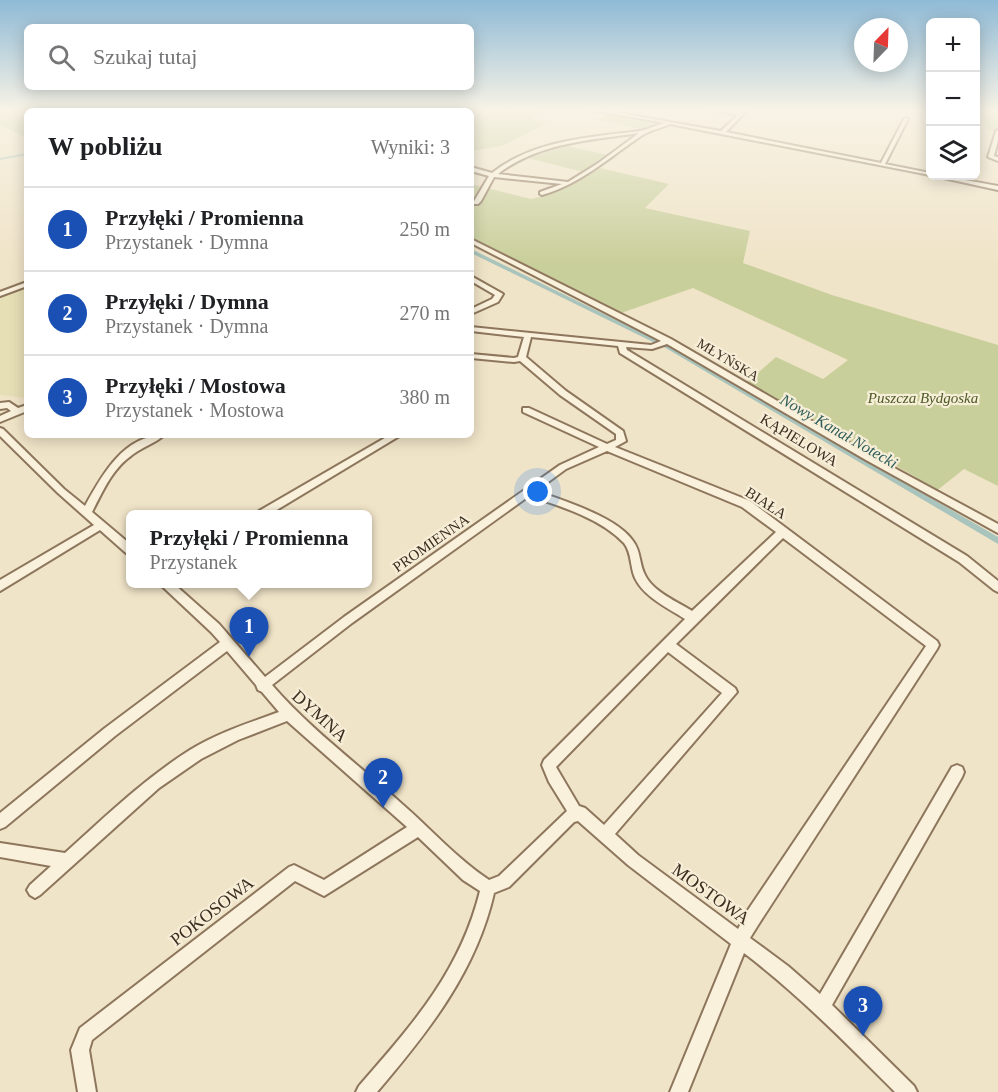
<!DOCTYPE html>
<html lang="pl">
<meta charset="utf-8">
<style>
:root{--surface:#fff;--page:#f2f2f2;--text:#202124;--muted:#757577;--line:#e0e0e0;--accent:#9e2a2b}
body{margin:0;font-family:Georgia,serif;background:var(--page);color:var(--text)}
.controls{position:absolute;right:18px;top:18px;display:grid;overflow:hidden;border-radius:9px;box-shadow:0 3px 15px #0003}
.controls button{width:54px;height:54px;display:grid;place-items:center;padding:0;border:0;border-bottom:2px solid var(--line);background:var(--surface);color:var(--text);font:30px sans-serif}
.compass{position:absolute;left:854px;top:18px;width:54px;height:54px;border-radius:50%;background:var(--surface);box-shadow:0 3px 15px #0003;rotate:23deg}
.you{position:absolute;left:538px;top:492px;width:21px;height:21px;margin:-15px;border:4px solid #fff;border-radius:50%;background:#1a73e8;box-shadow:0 0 0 9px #1a73e833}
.badge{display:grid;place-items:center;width:39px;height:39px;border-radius:50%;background:var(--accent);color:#fff;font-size:20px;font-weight:700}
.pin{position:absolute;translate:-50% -50px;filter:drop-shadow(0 2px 3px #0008)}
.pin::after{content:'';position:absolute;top:32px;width:21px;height:18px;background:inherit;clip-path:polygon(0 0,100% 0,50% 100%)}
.popup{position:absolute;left:126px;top:510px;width:246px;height:78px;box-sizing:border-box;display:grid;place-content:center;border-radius:9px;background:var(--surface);filter:drop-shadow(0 2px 4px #0005);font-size:20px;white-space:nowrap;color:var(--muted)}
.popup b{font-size:22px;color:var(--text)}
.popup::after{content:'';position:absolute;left:50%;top:100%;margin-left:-12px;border:12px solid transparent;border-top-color:var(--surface)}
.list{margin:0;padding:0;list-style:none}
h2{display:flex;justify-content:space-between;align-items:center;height:78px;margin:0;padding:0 24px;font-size:26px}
h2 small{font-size:20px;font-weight:400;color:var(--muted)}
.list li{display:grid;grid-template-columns:39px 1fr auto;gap:18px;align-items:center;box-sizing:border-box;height:84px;padding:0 24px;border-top:2px solid var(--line)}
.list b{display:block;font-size:22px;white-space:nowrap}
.list p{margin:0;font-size:20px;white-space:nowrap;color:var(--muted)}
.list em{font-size:20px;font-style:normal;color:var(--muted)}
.icon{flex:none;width:33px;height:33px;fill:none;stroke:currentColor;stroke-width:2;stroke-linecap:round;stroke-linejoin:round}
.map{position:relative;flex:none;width:998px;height:1092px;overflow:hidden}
.search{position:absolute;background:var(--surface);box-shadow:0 3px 15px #0003;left:24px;top:24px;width:450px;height:66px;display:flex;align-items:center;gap:15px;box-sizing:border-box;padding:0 21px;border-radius:9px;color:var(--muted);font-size:22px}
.panel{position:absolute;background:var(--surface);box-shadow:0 3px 15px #0003;left:24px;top:108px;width:450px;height:330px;border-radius:9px}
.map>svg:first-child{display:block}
.farmland{fill:#e6deb5}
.green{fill:#c9cf9b}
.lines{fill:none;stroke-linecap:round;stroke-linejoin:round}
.canal{fill:#a9c4bc;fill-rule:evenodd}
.minor-casing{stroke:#8d765c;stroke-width:4}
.minor{fill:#faf1dc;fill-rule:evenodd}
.labels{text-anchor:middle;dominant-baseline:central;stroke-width:4.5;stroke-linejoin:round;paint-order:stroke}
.far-street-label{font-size:14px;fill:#3d2e20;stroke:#f7eed8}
.park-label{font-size:15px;font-style:italic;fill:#4d5a26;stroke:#f7eed8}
.street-label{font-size:15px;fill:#3d2e20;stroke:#f7eed8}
.water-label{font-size:16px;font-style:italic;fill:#2f5d5a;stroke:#f7eed8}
.near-street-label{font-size:18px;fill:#3d2e20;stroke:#f7eed8}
</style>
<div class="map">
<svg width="998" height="1092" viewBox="0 0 998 1092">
<rect width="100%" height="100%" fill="#f0e4c8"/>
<polygon class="farmland" points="27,286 27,398 0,395 0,295"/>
<g class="green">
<polygon points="0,109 74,109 27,111 27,138 0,125"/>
<polygon points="186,109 528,109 543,112 531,119 547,123 502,146 471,151 471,111 179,111"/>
<polygon points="979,109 998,109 998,132 987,130"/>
<polygon points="612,113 643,119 661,126 651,131 598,120"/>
<polygon points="568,146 617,157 600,168 669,184 645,208 750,231 743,263 832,295 998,345 998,486 964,469 935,492 914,476 746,383 776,357 823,379 848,360 693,288 621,313 471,241 471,184 531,199 551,194 591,174 528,158"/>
</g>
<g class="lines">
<g class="canal">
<polygon points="27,153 27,155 0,160 0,158"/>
<polygon points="471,249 659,341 660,342 659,343 655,343 471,253"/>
<polygon points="666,344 998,537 998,544 664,347 663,346"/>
</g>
<defs>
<g id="minor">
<polygon points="137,109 142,109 144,111 139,111"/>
<path d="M584,109H596L721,131L738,115L709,109L740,112L743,109H748L726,132L881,163L904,119L906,118L908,119L885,164L930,173V175L670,124C662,128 650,130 641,136C608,158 581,184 542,195L540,194V192L562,184L494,177L481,201L478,204H474L473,203L489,176L471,171V167L492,173C525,147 566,140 606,135C618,133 632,133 644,130C651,128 658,124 666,123ZM639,133L597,164L568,182L498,174C537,143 591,140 639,133Z"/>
<polygon points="998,130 998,140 994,156 998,157 998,161 988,157 996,131"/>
<polygon points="934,176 943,176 998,186 998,190"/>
<path d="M471,239L671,339L872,456L998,524V533L866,460L667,344L652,349L626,347L627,350L967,556L998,581V592L994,590L959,562L620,353L618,346L531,337L526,357L566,391L623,431L626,441L615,447L750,501L937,641L939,645L937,649L760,922L750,938L788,966L820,994L952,767L957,765L962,767L964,772L962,777L832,1005L914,1086L917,1092H895C846,1043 799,995 744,953L688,1092H670L731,944L628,865L578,821L574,822L509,887L494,893C476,972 428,1032 377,1092H356L359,1086C412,1025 460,972 480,891L463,880L418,837L324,896L295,881L92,1040L89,1050L96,1092H78L71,1050L80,1028L289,867L294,865L324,880L407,827L287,721L238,740L201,759L159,788L40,895L35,898L30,895L27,890L30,885L51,866L0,857V843L65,853C105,817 144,779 190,750C217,733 249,723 279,712L262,692L258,690L256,685L227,651L115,736L5,827L0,829V813L105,728L220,642L211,632L163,587L162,584H174L219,624L265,677L344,617L560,465L599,447L523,412V408H529L607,444L616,440V434L560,395L520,361L514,362L471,358V354L514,358L518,357L524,337L471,331V327L651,345L661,341L471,243ZM607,451L742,507L776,532L692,611C678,602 653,592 645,575C639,564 641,551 633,541C617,517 562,500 536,491L566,469ZM529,496C560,506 600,518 624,543C632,553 630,567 635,578C644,597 668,608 685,619L544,760L542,765L549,782L567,811L499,876L489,880C457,859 431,829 402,804C359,765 311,730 272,685L352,623ZM783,538L926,646L748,910L738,929L638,855L615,834L737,692L735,688L676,644ZM668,652L722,693L604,825L585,808L579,806L556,767Z"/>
<polygon points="471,276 503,294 498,302 471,314 471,309 492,299 495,295 471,281"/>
<polygon points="27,282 27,286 0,296 0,292"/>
<polygon points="9,402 18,408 27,405 27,411 0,422 0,416 11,411 7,408 0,409 0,403"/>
<path d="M0,428L3,429L64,489L85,506C102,475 124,435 164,435C156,443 142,447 132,455C112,469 103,491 92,512L130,544V554L126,553L100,530L0,591V580L94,525L58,493L0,436Z"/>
<polygon points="390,435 401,435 270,514 258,514 259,511"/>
</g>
</defs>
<use href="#minor" class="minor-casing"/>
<use href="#minor" class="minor"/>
</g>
<linearGradient id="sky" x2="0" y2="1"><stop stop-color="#8fbad6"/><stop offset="0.42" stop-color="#f8f3e6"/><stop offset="1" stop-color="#f8f3e6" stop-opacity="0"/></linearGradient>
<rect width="998" height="262" fill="url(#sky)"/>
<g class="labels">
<g class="far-street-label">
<text transform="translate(728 360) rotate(31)">MŁYŃSKA</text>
</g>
<g class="park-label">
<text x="923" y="398">Puszcza Bydgoska</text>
</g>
<g class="street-label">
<text transform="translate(799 440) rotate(31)">KĄPIELOWA</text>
<text transform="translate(766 503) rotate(33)">BIAŁA</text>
<text transform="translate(431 543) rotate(-35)">PROMIENNA</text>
</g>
<g class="water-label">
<text transform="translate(839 431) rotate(30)">Nowy Kanał Notecki</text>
</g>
<g class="near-street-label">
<text transform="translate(320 716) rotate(42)">DYMNA</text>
<text transform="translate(711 894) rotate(36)">MOSTOWA</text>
<text transform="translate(212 911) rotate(-38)">POKOSOWA</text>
</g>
</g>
</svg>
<div class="controls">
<button>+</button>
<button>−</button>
<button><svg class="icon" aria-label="layers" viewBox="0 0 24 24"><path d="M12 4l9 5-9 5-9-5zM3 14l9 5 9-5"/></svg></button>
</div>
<svg class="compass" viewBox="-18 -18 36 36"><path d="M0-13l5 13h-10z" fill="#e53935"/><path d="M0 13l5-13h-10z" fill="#757577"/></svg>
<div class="you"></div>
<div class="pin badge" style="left:249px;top:657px;background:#1a4fb4">1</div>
<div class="popup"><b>Przyłęki / Promienna</b>Przystanek</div>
<div class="pin badge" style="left:383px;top:808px;background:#1a4fb4">2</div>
<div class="pin badge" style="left:863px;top:1036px;background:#1a4fb4">3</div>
<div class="search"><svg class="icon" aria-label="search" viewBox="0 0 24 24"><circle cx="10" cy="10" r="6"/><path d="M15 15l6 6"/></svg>Szukaj tutaj</div>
<section class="panel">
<h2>W pobliżu<small>Wyniki: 3</small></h2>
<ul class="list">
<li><span class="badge" style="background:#1a4fb4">1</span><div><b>Przyłęki / Promienna</b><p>Przystanek · Dymna</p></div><em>250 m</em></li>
<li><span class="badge" style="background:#1a4fb4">2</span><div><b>Przyłęki / Dymna</b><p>Przystanek · Dymna</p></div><em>270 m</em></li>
<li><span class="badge" style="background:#1a4fb4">3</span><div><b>Przyłęki / Mostowa</b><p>Przystanek · Mostowa</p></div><em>380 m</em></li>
</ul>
</section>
</div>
